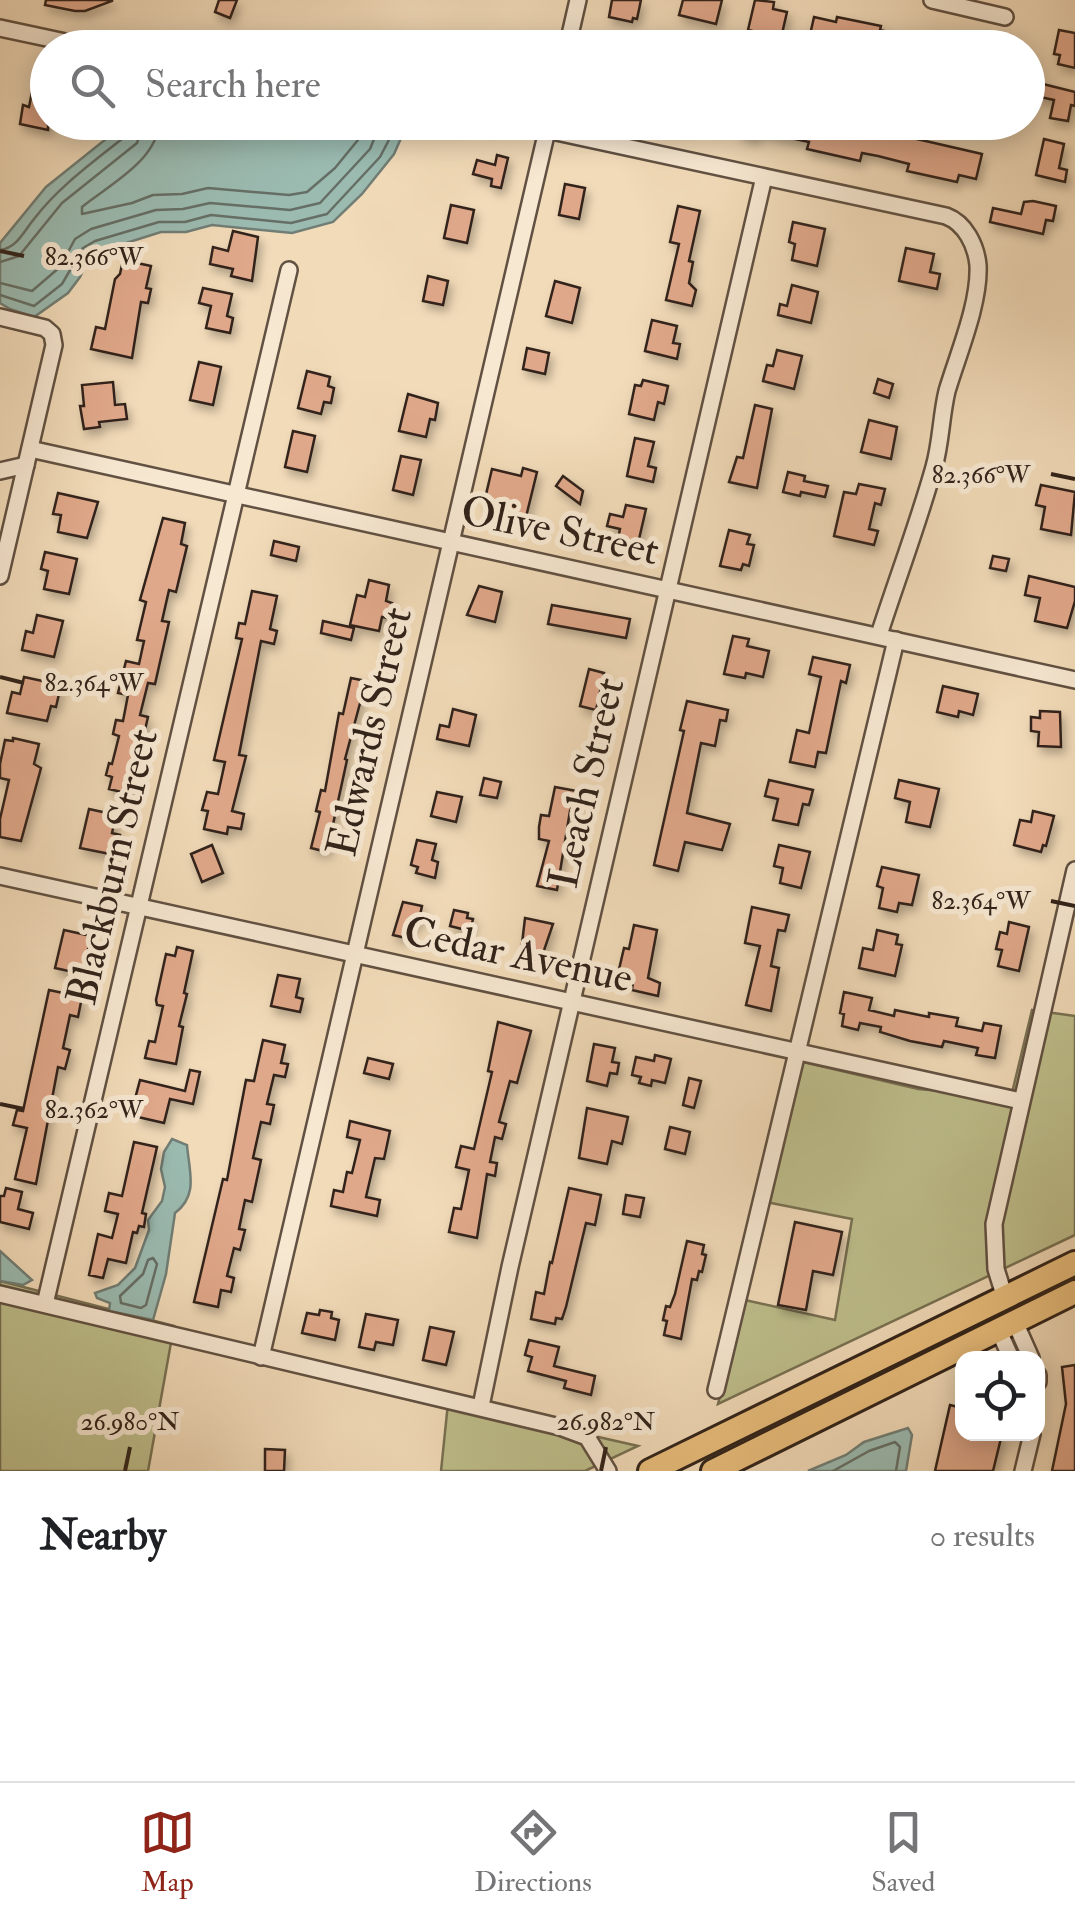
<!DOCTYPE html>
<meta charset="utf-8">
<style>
:root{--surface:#fff;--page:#f6f6f6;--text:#202124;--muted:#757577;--line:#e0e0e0;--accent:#8f2418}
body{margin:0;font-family:"IM FELL Double Pica",serif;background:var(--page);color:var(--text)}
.controls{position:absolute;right:30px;bottom:30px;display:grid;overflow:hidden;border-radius:20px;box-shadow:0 5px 25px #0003}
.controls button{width:90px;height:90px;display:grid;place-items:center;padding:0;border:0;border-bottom:2px solid var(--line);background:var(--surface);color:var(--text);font:50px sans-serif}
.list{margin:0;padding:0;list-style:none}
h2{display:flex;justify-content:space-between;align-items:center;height:130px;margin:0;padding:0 40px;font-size:42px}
h2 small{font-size:32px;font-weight:400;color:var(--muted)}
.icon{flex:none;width:55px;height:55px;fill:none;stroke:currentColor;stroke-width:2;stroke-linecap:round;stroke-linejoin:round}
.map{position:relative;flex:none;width:1075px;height:1471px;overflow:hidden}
.search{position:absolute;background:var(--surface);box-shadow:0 5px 25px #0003;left:30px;right:30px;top:30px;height:110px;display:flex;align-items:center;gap:25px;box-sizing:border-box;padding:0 35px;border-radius:55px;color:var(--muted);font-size:38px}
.sheet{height:310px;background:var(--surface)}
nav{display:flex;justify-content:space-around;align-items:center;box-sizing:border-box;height:140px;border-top:2px solid var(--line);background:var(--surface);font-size:28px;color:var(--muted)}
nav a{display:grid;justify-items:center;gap:5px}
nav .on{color:var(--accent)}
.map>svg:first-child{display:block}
.green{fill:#bebf8c;stroke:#787153;stroke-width:2.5}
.water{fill:#9bbbb1;stroke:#717e75;stroke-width:2.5}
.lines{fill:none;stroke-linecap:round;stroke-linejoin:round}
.shore{stroke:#666f66;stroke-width:2.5}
.building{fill:#e0a88a;stroke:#31231a;stroke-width:2.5;filter:url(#shadow)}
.street-casing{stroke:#615142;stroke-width:20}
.primary-casing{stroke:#31231a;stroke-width:28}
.street{stroke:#f7e8d2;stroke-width:15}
.primary{stroke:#e9be7c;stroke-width:22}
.ticks{fill:none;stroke:#31231a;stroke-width:4}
.labels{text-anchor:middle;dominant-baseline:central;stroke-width:10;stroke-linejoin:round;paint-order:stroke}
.street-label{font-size:42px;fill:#31231a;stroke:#f7e8d2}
.ticks-label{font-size:25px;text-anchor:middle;fill:#31231a;stroke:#f7e8d2;stroke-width:10;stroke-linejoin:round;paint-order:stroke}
</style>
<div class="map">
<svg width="1075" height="1471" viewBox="0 0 1075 1471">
<defs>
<filter id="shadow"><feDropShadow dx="3.5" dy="6" stdDeviation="5" flood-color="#0004"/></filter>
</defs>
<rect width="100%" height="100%" fill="#f2dbb9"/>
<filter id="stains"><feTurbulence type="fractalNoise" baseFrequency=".002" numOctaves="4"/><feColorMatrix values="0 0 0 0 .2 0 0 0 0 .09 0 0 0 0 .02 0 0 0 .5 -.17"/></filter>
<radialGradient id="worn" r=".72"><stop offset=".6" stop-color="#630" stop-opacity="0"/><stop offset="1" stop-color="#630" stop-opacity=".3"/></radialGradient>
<g class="green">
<polygon points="1032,1010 1075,1016 1075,1235 718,1404 745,1300 835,1320 852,1219 766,1202 795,1060 918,1089 1011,1097"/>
<polygon points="0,1281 174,1326 148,1471 0,1471"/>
<polygon points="448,1403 638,1446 585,1471 441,1471"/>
</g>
<g class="water">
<polygon points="126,123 126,122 404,123 402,136 394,154 362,194 333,222 292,233 212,225 186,232 161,232 91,254 80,277 68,293 34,317 10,309 0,303 0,243 46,187"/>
<path d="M172,1139L187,1145C189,1171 199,1195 175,1213L166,1274L153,1320L109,1311L110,1303L97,1298L95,1293L118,1285L135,1268L149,1230L148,1220L162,1201L165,1187L161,1169L164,1152Z"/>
<polygon points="0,1251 32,1280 23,1285 0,1281"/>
<polygon points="908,1428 912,1435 906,1471 808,1471 846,1455 864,1442"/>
</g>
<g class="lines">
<g class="shore">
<path d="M159,122C158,160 109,185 82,207V214L132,203L153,195L182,194L208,188L289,195L307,192L335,168L362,135L366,122"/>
<path d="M0,250C17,248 24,231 34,219C60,185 95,161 128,134L132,122"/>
<polyline points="0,262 19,256 62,203 137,143 144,122"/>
<polyline points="0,283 32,291 60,267 75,239 91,229 156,210 183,209 210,203 290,210 320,203 370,149 381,122"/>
<polyline points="0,295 34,306 62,284 83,248 95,241 159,222 185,222 211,215 291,223 327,214 380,157 392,134 394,122"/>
<polygon points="153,1258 157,1264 146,1305 141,1308 121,1303 120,1296 143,1274 148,1260"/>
<polyline points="833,1471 869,1451 895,1442 900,1447 896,1471"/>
</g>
</g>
<g class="building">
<polygon points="46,0 112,0 112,1 85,11 75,11 45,5"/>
<polygon points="219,0 237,0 230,18 215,12"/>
<polygon points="612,0 641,0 637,19 633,18 632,22 609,17"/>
<polygon points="683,0 722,0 716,24 679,15"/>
<polygon points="755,0 774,2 773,9 787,12 781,38 748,30"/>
<polygon points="814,17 836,22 837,17 881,26 880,30 931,43 931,48 863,48 810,35"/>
<polygon points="1059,30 1075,33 1075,68 1058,64 1060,55 1054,54"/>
<polygon points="1039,83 1075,92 1075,106 1071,105 1068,121 1050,118 1054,100 1036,96"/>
<polygon points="32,92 48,95 48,130 20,124 23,105 29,107"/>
<polygon points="742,122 843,122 982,154 976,179 959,175 957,182 907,171 909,164 878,156 862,153 860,161 807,149 809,142 758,131 756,138 740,134"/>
<polygon points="1044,139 1064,144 1059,168 1067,170 1065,182 1036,175"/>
<polygon points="497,155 508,158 501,188 491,186 492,179 473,174 477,160 495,165"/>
<polygon points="565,184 585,188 579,219 559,215"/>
<polygon points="1033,201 1056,206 1053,221 1046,220 1043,234 990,222 993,208 1021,214 1024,202"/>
<polygon points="451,205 474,210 467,243 444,238"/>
<polygon points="678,206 700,211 689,261 693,262 689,283 696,290 692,306 666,300 679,244 670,242"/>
<polygon points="793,222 825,229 817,266 792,260 795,244 789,242"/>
<polygon points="233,231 258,237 252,281 231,276 233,269 210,264 213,247 228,251"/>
<polygon points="906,248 934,254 930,272 940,274 937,289 899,281"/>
<polygon points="123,260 151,266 146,288 151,289 148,303 141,302 132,358 91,349 96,327 105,329 115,279 120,274"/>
<polygon points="428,276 448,281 443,305 423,301"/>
<polygon points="555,281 580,288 572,323 546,316"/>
<polygon points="792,285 818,292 811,323 778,315 780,304 787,306"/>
<polygon points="203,288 232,294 227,316 233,318 230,333 206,328 211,306 199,303"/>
<polygon points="652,320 677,326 673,343 680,344 677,359 645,351"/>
<polygon points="527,348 549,353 545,374 523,369"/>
<polygon points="777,350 802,356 794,389 763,381 767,365 773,366"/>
<polygon points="199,362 221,367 213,405 190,400"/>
<polygon points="307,371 330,377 328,386 334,388 331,403 324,402 321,414 298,408"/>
<polygon points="878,379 893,384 889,398 874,393"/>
<polygon points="643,380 668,386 664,404 658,402 654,420 629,414 635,385 641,386"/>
<polygon points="113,382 115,405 125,404 127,419 99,422 100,427 84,429 80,406 84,406 82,385"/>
<polygon points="408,394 438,403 435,420 430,419 426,437 399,431"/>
<polygon points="755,405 772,409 757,488 729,482 737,457 743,458"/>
<polygon points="869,420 897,427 891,459 861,452"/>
<polygon points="293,431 315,436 307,472 285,467"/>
<polygon points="635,438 654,442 648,466 656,468 653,482 627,476"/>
<polygon points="401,456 421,460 413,495 393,490"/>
<polygon points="523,468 537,472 526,517 484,503 492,469 521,476"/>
<polygon points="788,472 805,476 804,481 828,486 825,497 801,492 800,496 783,492"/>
<polygon points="563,476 583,491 580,504 556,486"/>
<polygon points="859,484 885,489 881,505 875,503 869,529 878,531 874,545 834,536 844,492 856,494"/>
<polygon points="1041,485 1075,492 1071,535 1041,529 1045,507 1036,505"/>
<polygon points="58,493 98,502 87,538 58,532 61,515 53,514"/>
<polygon points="626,505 646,509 636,552 616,548 620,529 607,526 610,514 623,517"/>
<polygon points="163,518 185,523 181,544 187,546 176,592 169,590 162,621 169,622 155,684 148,683 140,715 148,717 130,794 109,789 112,777 106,775 109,763 112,764 119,736 113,734 116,720 123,721 128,695 118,693 126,661 139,664 144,641 137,640 146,602 140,600"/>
<polygon points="729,530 750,535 747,544 754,545 749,566 743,564 741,570 720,566"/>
<polygon points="274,541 299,547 296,561 271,555"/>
<polygon points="45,552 77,559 69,594 44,589 48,571 41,569"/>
<polygon points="993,556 1009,559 1006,571 990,568"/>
<polygon points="1029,576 1075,587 1075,601 1067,628 1035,621 1040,598 1025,595"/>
<polygon points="369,580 389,585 386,601 392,603 388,618 382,617 379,631 350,625 357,595 365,597"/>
<polygon points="479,586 502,592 495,622 467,615"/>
<polygon points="252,591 277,596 270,629 277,631 274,644 261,641 239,755 246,756 232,811 244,814 241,829 228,827 227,834 204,829 208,811 202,810 207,792 218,794 225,762 214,760 242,639 236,638 239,623 245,624"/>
<polygon points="552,605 630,619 626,638 548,624"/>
<polygon points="37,615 63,621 54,657 22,650 26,631 33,633"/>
<polygon points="323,621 354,628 351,640 321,633"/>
<polygon points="733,636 749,639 747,646 769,651 763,677 746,673 745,678 724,674"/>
<polygon points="813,657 850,665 846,683 841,681 826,753 818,752 815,767 790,762 797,730 809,733 821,677 809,674"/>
<polygon points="589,669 604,673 596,710 580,706"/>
<polygon points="24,677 61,685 56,707 51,706 47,721 7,713 12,692 20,694"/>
<polygon points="351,678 366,681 345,759 347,760 327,852 311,848 320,812 316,811 321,790 325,791 339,713 343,714"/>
<polygon points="943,686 978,694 973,715 959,711 958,717 937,712"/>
<polygon points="687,701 728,710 726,721 720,720 715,746 701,743 687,813 730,824 722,850 685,842 678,871 654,865 684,731 680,730"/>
<polygon points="453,709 476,715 469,746 437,739 440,725 449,727"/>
<polygon points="1040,711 1060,712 1061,747 1038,746 1039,732 1031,731 1031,717 1040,718"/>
<polygon points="13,738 39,744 34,764 41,768 21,841 0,837 0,819 9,780 0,778 0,764 5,740 13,741"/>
<polygon points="484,778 501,782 497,798 480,795"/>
<polygon points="769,780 813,790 809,805 803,804 798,825 773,820 778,799 765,796"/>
<polygon points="899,780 939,789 930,827 906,822 910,802 895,798"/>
<polygon points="555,787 582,792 579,806 573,805 570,811 557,890 537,886 549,841 539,839 539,827 541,815 549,816"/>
<polygon points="437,792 462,797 456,822 431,816"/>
<polygon points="89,809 116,815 112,833 120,835 115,855 80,848"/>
<polygon points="1033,811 1054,816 1046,846 1043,845 1041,852 1014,845 1020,820 1031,822"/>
<polygon points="417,840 436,844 432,860 438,862 435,878 416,873 418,867 411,865"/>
<polygon points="212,845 223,873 202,882 191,854"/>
<polygon points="779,845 810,852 801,888 780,883 783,868 774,866"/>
<polygon points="882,867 919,875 912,905 899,903 897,912 879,908 883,888 877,886"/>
<polygon points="403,902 422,906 418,925 410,923 406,938 393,935"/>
<polygon points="752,907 789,915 785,931 778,930 771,966 779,968 771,1011 746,1005 760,946 745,943"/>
<polygon points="454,910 468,913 467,918 473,919 470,931 450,926"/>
<polygon points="525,918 553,924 539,965 520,961"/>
<polygon points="1009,922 1029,927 1019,971 998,966 1002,950 996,949 1000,932 1007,934"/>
<polygon points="634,925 657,930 648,978 660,983 658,996 632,990 633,982 617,978 624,948 629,949"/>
<polygon points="64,930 91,936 85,963 90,964 87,975 55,968"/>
<polygon points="877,930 898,935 896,944 902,945 895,976 859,968 863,948 873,950"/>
<polygon points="177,947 193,951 184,993 187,994 179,1026 183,1027 176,1064 145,1058 149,1041 155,1042 163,1006 157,1005 156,1000 166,954 175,956"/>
<polygon points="278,975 300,979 296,997 303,999 300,1012 271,1006"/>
<polygon points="49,990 82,997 78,1017 70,1015 63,1048 70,1050 65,1069 58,1067 36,1184 15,1179 27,1128 13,1125 17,1110 23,1111"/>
<polygon points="844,992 872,998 869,1010 894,1016 895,1010 929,1017 929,1013 958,1018 956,1026 982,1031 984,1023 1001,1026 995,1058 976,1055 978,1048 944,1041 942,1047 910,1041 880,1032 881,1027 860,1023 858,1030 842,1026 844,1014 840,1013"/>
<polygon points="498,1022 531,1031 517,1083 510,1081 499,1122 506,1124 502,1139 495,1137 490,1162 497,1163 495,1176 487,1174 477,1238 449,1232 454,1208 461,1209 469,1170 456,1167 461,1146 474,1149 492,1072 488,1071"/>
<polygon points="263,1040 285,1045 281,1063 288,1064 285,1077 274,1075 267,1104 274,1105 270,1124 261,1122 253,1158 261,1160 252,1202 245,1200 239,1229 245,1230 240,1250 234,1248 227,1276 234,1278 231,1292 221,1290 218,1307 194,1302 223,1179 227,1180 246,1080 254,1081"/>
<polygon points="594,1044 615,1048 612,1062 619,1063 617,1074 610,1073 607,1086 587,1081"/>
<polygon points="655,1055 671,1059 665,1083 652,1080 651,1086 639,1083 641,1077 632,1075 636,1057 654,1061"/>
<polygon points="368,1058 393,1064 389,1079 364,1073"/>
<polygon points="190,1070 200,1072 193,1104 170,1099 164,1123 138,1117 142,1101 135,1099 140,1080 185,1091"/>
<polygon points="689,1078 701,1081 694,1108 683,1105"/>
<polygon points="587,1108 628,1117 622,1144 612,1141 607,1164 579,1158"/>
<polygon points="350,1121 390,1131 384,1159 375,1158 366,1197 380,1200 377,1216 331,1206 334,1190 343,1192 347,1172 352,1173 360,1140 347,1137"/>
<polygon points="670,1127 690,1132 685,1154 665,1149"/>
<polygon points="134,1142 157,1147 142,1213 146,1214 144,1227 139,1226 137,1233 133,1232 126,1263 108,1259 103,1278 89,1275 98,1234 112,1238 118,1214 105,1211 109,1193 122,1196"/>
<polygon points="6,1188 22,1192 18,1209 33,1213 29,1229 0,1222 0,1196 4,1196"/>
<polygon points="569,1188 601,1195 595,1225 586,1223 566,1307 562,1319 556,1318 555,1324 531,1319 536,1292 544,1294 550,1262 552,1263"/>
<polygon points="626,1195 644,1198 640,1217 623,1214"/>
<polygon points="795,1222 842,1232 833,1275 813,1271 806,1310 778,1305"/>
<polygon points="687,1241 704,1245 702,1254 706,1255 702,1272 699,1271 697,1280 692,1279 681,1339 664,1335 667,1321 663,1320 666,1306 670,1307 675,1294"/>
<polygon points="320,1310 332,1312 331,1318 339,1320 335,1340 302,1333 307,1313 319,1315"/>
<polygon points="366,1314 398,1320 393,1345 376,1342 374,1350 359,1347"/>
<polygon points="430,1327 454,1332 446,1365 423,1360"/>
<polygon points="529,1340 559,1347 554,1366 595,1376 591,1395 564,1388 566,1381 528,1371 532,1357 525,1355"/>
<polygon points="1075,1365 1075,1471 1052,1471 1066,1404 1062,1367"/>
<polygon points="950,1405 962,1408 962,1434 1002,1434 993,1471 935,1471"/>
<polygon points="265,1449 285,1450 284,1471 265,1471"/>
</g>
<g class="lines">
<defs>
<g id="street">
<polyline points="932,0 1005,17"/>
<polyline points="0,28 70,43"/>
<polyline points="567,48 578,0"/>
<path d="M547,130L946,216C965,223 976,245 978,265C980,303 958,354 947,391C941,416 941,443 934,467C918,524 897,579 879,635"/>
<polyline points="0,317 45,328 52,334 54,345 0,576"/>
<polyline points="30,449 1075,680"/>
<polyline points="0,471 26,465"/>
<polyline points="0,876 1021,1101"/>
<polyline points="0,1294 560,1427 587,1437 608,1471"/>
<polyline points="1005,1298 996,1269 994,1224 1075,870"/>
<polyline points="45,1304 289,270"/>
<polyline points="1015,1322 1031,1358"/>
<polyline points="998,1329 1011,1358"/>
<polyline points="261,1357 549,122"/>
<polyline points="1038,1375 1038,1382"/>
<polyline points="716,1390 896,640"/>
<polyline points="481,1406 510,1267 764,177"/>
<polyline points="1023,1471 1032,1434"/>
</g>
<g id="primary">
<polyline points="650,1471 1075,1263"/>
<polyline points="713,1471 1075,1292"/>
</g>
</defs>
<use href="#street" class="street-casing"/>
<use href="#primary" class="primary-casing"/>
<use href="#street" class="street"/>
<use href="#primary" class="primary"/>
</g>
<path class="ticks" d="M0,251L24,256M1051,474L1075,479M0,677L24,683M1051,901L1075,906M0,1104L24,1109M125,1471L130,1447M601,1471L606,1447"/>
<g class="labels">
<g class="street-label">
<text transform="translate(560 531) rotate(12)">Olive Street</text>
<text transform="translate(370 732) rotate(-77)">Edwards Street</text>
<text transform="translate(587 783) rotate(-77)">Leach Street</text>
<text transform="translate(113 867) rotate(-77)">Blackburn Street</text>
<text transform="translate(518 955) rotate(12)">Cedar Avenue</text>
</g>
</g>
<g class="ticks-label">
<text x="94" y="265">82.366°W</text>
<text x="981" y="483">82.366°W</text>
<text x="94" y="691">82.364°W</text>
<text x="981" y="909">82.364°W</text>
<text x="94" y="1118">82.362°W</text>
<text x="130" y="1430">26.980°N</text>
<text x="606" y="1430">26.982°N</text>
</g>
<rect width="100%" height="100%" filter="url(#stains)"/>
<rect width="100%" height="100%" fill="url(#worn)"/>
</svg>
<div class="controls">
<button><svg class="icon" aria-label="locate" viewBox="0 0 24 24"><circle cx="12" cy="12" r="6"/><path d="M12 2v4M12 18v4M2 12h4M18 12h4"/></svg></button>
</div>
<div class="search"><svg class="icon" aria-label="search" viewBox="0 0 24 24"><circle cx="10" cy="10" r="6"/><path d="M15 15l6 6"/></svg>Search here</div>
</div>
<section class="sheet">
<h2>Nearby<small>0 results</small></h2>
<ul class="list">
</ul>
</section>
<nav>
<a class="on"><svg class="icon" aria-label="map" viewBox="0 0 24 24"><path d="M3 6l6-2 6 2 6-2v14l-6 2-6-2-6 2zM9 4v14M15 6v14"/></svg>Map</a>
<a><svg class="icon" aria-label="directions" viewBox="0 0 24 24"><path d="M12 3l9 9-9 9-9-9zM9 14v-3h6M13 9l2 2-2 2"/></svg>Directions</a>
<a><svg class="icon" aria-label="saved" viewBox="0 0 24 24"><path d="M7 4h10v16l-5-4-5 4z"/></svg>Saved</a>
</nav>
